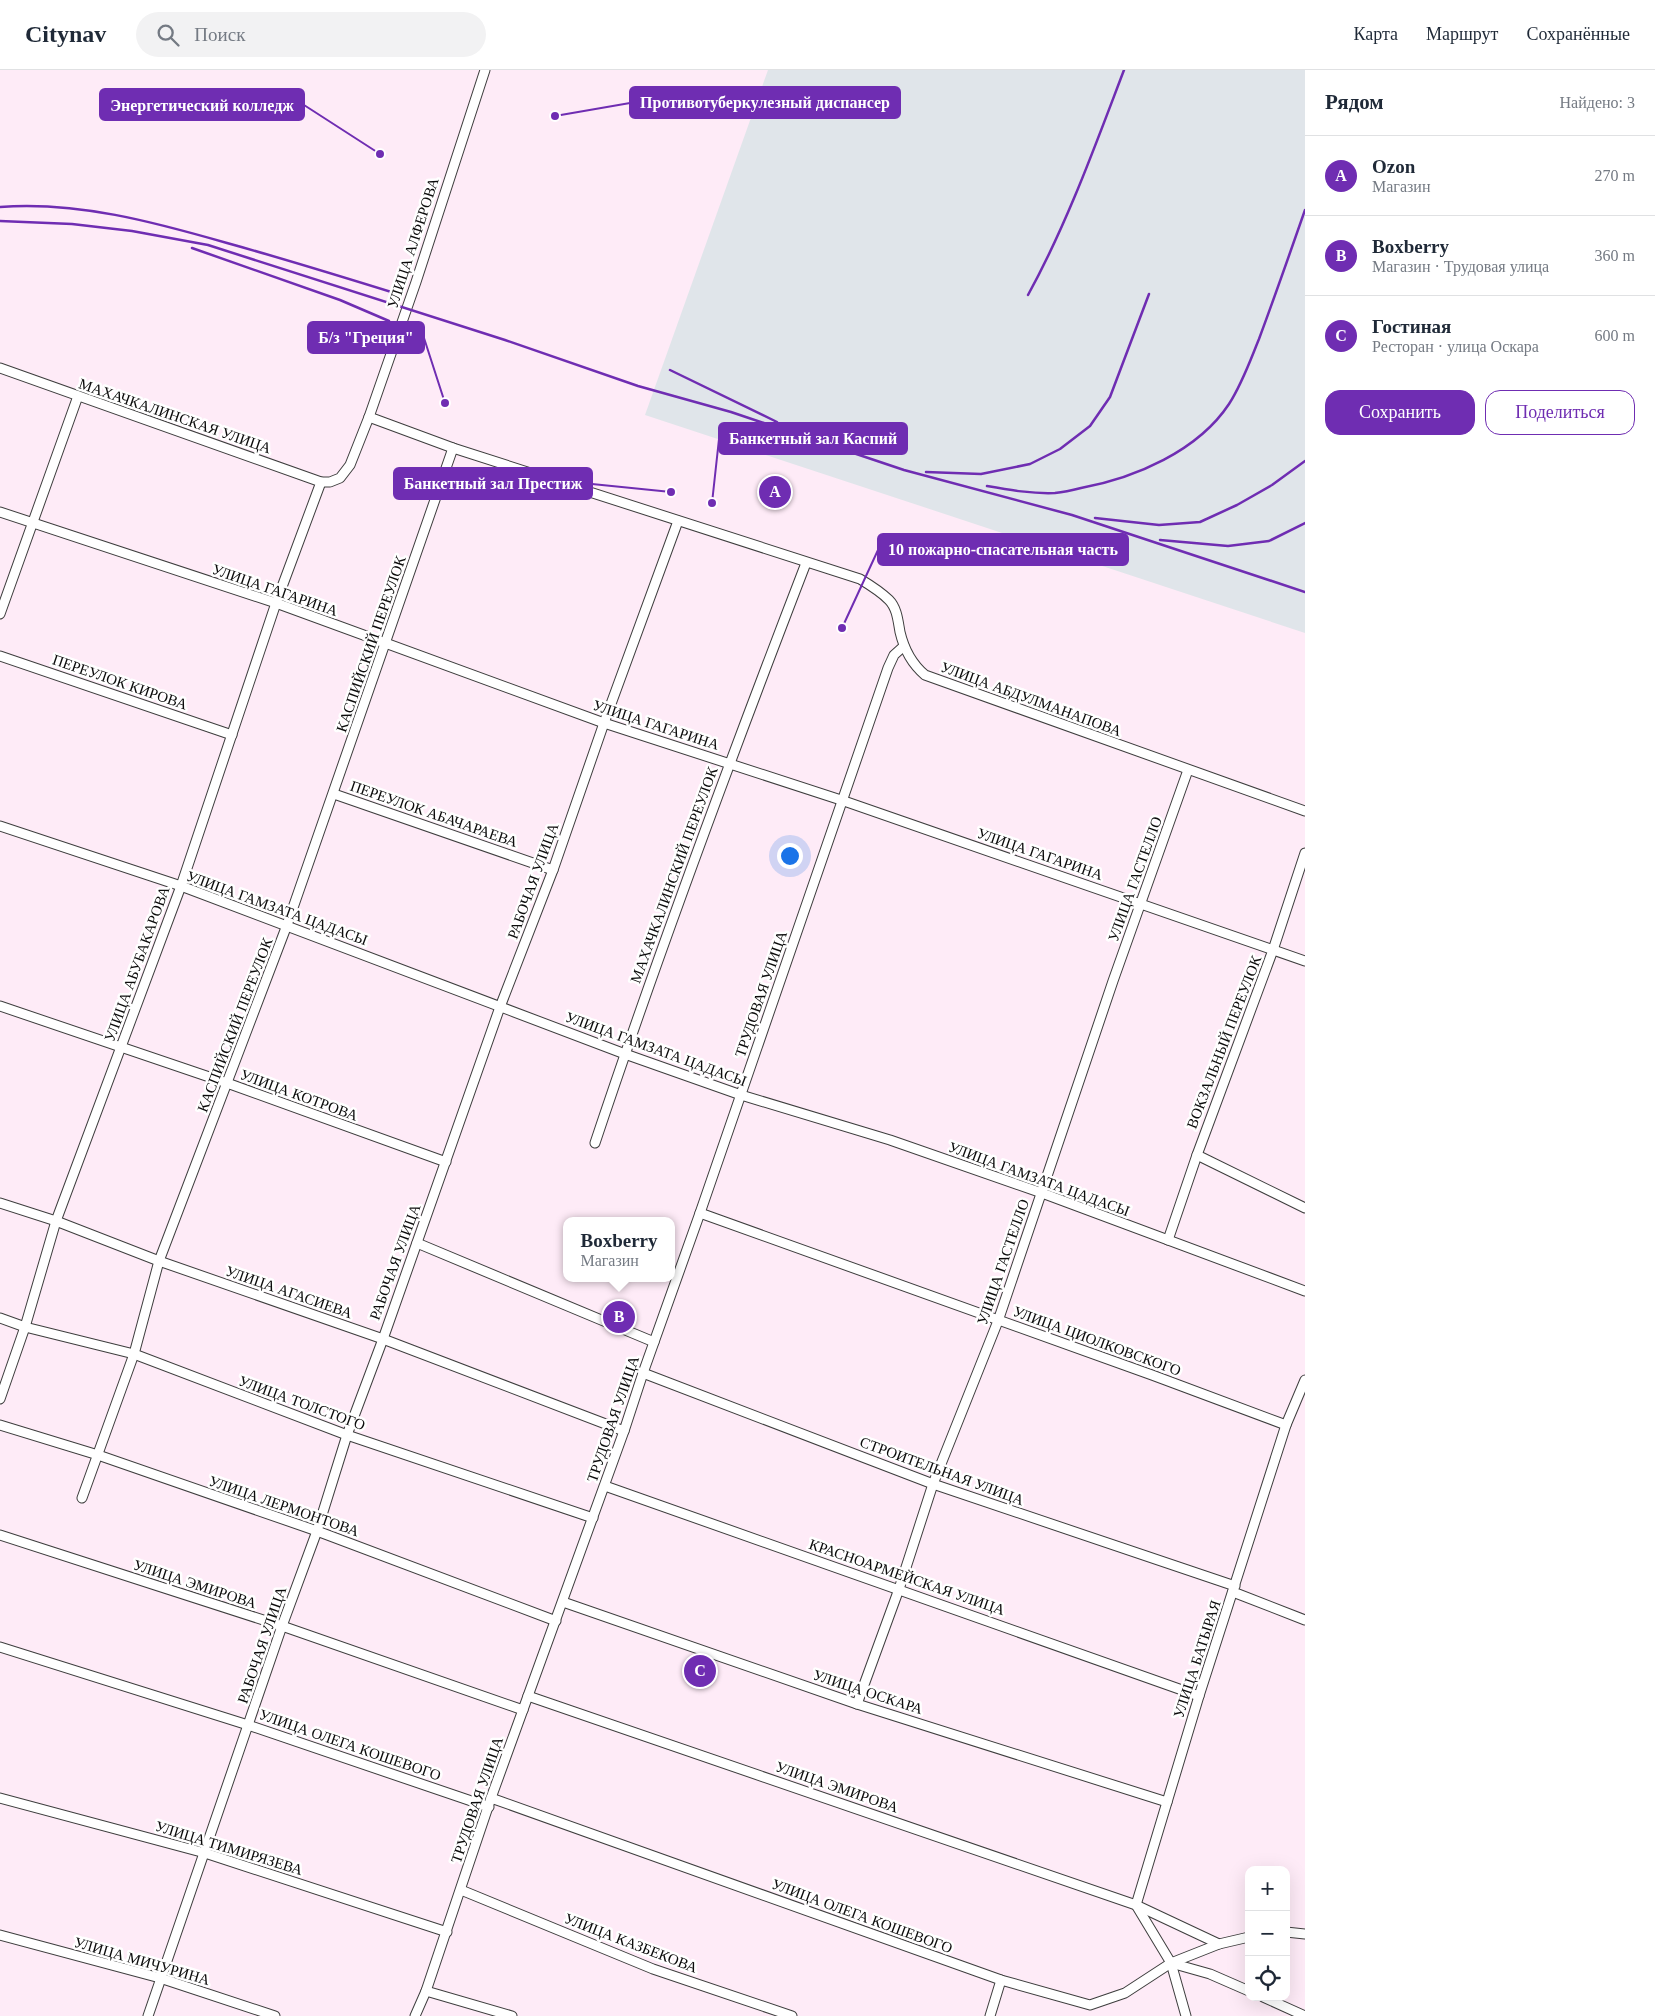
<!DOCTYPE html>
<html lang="ru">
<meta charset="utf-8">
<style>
:root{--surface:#fff;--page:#f2f2f3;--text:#1f2937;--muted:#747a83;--line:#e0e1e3;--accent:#6f2db2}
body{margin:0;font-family:"Times New Roman",serif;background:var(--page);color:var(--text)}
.controls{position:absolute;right:15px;bottom:15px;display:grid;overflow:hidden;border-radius:10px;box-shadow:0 5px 20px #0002}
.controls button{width:45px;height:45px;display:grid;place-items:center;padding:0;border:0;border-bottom:1px solid var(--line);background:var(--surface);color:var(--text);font:25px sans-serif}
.you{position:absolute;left:789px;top:785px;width:18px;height:18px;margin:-12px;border:4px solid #fff;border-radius:50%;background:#1a73e8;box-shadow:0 0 0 8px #1a73e833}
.badge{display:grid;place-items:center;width:32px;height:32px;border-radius:50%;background:var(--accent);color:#fff;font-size:16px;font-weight:700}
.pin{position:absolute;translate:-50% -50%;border:2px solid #fff;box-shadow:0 1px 5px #0006}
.popup{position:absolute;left:563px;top:1147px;width:112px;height:65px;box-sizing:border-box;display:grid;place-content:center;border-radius:10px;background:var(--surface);filter:drop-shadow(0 1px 4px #0005);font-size:16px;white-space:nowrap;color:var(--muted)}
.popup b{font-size:19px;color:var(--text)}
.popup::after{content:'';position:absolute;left:50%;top:100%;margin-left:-10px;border:10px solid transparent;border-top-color:var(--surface)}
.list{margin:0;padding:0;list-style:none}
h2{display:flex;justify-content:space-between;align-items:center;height:65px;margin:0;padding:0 20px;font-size:21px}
h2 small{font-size:16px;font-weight:400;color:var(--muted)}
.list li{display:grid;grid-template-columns:32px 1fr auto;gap:15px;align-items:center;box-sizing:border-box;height:80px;padding:0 20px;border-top:1px solid var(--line)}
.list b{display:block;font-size:19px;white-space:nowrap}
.list p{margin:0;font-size:16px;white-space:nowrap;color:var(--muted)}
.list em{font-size:16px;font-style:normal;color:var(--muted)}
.actions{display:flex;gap:10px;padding:15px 20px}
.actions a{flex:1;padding:11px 0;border:1px solid var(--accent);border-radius:15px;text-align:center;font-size:18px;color:var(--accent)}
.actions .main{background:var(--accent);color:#fff}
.icon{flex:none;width:28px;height:28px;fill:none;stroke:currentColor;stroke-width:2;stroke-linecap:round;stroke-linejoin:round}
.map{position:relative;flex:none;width:1305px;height:1946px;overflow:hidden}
header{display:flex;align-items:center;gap:30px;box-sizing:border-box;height:70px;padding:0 25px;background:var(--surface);border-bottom:1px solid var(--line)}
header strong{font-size:24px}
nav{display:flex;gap:28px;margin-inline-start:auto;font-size:18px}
.search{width:350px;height:45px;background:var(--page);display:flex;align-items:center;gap:12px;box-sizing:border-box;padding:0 18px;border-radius:28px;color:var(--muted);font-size:19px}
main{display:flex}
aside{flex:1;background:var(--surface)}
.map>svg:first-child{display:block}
.industrial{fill:#e0e5ea}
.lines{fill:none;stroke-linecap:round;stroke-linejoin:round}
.street-casing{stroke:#3e3e3e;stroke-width:11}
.street{stroke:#fff;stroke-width:9}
.rail{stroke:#6f2db2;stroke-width:2.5}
.labels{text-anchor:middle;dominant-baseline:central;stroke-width:5;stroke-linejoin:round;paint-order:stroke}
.street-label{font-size:15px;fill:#0b0b0b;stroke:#fff}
.leader{fill:none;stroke:#6f2db2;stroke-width:2}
.callout-dot{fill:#6f2db2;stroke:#fff;stroke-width:2}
.callout{fill:#6f2db2;stroke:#6f2db2;stroke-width:2}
.callout-label{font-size:16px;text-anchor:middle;font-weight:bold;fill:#fff}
</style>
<header>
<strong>Citynav</strong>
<div class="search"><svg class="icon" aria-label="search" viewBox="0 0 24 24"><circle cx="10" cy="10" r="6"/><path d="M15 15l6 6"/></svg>Поиск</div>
<nav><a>Карта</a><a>Маршрут</a><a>Сохранённые</a></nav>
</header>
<main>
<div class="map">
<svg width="1305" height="1946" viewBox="0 0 1305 1946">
<rect width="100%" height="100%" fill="#feebf7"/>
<polygon class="industrial" points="768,0 1305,0 1305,563 645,345"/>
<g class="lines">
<defs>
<g id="street">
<polyline points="0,298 321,412 330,412 340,408 350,395 369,347 416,212 485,0"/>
<path d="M369,347L453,378L860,509C870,515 881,522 889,530C897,538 898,551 900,562C904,579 912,594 925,605L1305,741"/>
<polyline points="0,442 276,533 604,653 844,731 1305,891"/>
<polyline points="0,544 78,326"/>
<polyline points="0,586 232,665"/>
<polyline points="334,724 553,800"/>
<polyline points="0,756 181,816 625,984 741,1025 890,1070 1042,1123 1305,1221"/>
<polyline points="0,936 227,1013 446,1092"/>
<path d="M595,1073C660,878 732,685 806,493"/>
<polyline points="1197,1085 1305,1138"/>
<polyline points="0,1133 56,1151 159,1191 383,1269 624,1361"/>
<polyline points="700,1143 1152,1305 1286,1355"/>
<polyline points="1168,1170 1197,1085 1273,880 1305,783"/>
<polyline points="417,1173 654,1272"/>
<polyline points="0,1248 25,1257 134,1284 347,1365 593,1448"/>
<polyline points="643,1303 933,1414 1235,1516"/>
<polyline points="0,1329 25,1257 56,1151 181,816 276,533 321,412"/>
<polyline points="0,1355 98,1385 317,1461 556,1551"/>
<polyline points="605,1416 1199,1626"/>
<polyline points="82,1428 134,1284 159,1191 287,855 453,378"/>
<polyline points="0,1465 282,1556 523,1640"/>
<polyline points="1233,1522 1305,1550"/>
<polyline points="563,1532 857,1634 1167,1732"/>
<polyline points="0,1577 248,1655 489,1737"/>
<polyline points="528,1626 1136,1835 1219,1874 1249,1867"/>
<polyline points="857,1634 899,1519 933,1414 998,1251 1113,911 1188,700"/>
<polyline points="0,1728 205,1783 447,1862"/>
<polyline points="491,1728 1001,1910 1090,1935 1125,1923 1171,1893 1219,1874"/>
<polyline points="461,1820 653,1899 792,1946"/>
<polyline points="1286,1862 1305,1864"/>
<polyline points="0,1865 160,1908 275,1946"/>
<polyline points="1171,1893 1210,1904 1249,1921"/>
<polyline points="426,1921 512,1946"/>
<polyline points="1263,1927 1305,1946"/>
<polyline points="148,1946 282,1556 317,1461 347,1365 383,1269 500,937 553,800 604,653 678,451"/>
<polyline points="415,1946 426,1921 491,1728 624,1361 643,1303 700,1143 888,598 894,585 904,576"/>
<polyline points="990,1946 1001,1910"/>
<polyline points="1186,1946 1171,1893 1136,1835 1199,1626 1286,1355 1305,1310"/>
</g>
</defs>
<use href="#street" class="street-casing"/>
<use href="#street" class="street"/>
<g class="rail">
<path d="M0,137C77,131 154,152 227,173C285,189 343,207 401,225"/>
<polyline points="0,151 72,154 132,161 208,175 505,270 638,316 731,342 904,400 1072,445 1305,522"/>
<polyline points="192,178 340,230 389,251"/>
<path d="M1028,225C1067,154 1095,76 1124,0"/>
<polyline points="670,300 777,352"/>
<polyline points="926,402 981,404 1030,394 1060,379 1090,356 1110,327 1149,224"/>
<path d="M987,416C1010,420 1033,424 1055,423C1064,422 1073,420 1081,418C1135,408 1198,381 1229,334C1242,314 1250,291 1259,269C1275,226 1290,183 1305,140"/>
<polyline points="1095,448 1159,455 1200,452 1237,435 1272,415 1305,391"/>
<polyline points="1160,470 1228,476 1269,471 1305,453"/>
</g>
</g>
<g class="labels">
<g class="street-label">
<text transform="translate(413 173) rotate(-72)">УЛИЦА АЛФЕРОВА</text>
<text transform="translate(175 346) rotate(19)">МАХАЧКАЛИНСКАЯ УЛИЦА</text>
<text transform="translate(275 520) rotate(19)">УЛИЦА ГАГАРИНА</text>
<text transform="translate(371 574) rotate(-71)">КАСПИЙСКИЙ ПЕРЕУЛОК</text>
<text transform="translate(120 612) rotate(19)">ПЕРЕУЛОК КИРОВА</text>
<text transform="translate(1031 629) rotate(20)">УЛИЦА АБДУЛМАНАПОВА</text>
<text transform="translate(656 655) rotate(18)">УЛИЦА ГАГАРИНА</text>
<text transform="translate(434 744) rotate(19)">ПЕРЕУЛОК АБАЧАРАЕВА</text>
<text transform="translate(1040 784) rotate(19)">УЛИЦА ГАГАРИНА</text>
<text transform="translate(674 805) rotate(-70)">МАХАЧКАЛИНСКИЙ ПЕРЕУЛОК</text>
<text transform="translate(1135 809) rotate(-70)">УЛИЦА ГАСТЕЛЛО</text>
<text transform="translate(533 811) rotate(-70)">РАБОЧАЯ УЛИЦА</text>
<text transform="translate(277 838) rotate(20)">УЛИЦА ГАМЗАТА ЦАДАСЫ</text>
<text transform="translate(137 894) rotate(-70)">УЛИЦА АБУБАКАРОВА</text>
<text transform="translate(761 924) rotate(-71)">ТРУДОВАЯ УЛИЦА</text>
<text transform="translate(235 955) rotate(-69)">КАСПИЙСКИЙ ПЕРЕУЛОК</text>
<text transform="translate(1224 972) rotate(-69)">ВОКЗАЛЬНЫЙ ПЕРЕУЛОК</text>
<text transform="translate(656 979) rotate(20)">УЛИЦА ГАМЗАТА ЦАДАСЫ</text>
<text transform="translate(299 1025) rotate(20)">УЛИЦА КОТРОВА</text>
<text transform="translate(1039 1109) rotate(20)">УЛИЦА ГАМЗАТА ЦАДАСЫ</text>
<text transform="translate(395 1192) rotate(-70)">РАБОЧАЯ УЛИЦА</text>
<text transform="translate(1003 1192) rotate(-71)">УЛИЦА ГАСТЕЛЛО</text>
<text transform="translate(289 1222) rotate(19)">УЛИЦА АГАСИЕВА</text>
<text transform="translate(1097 1271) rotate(20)">УЛИЦА ЦИОЛКОВСКОГО</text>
<text transform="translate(302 1333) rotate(20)">УЛИЦА ТОЛСТОГО</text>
<text transform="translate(613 1349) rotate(-71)">ТРУДОВАЯ УЛИЦА</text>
<text transform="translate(942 1401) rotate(20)">СТРОИТЕЛЬНАЯ УЛИЦА</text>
<text transform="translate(284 1436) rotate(19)">УЛИЦА ЛЕРМОНТОВА</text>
<text transform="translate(907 1507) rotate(19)">КРАСНОАРМЕЙСКАЯ УЛИЦА</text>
<text transform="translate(195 1514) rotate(18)">УЛИЦА ЭМИРОВА</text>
<text transform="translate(262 1575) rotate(-71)">РАБОЧАЯ УЛИЦА</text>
<text transform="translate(1197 1589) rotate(-72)">УЛИЦА БАТЫРАЯ</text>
<text transform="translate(868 1622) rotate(18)">УЛИЦА ОСКАРА</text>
<text transform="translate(350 1675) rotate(19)">УЛИЦА ОЛЕГА КОШЕВОГО</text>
<text transform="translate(837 1717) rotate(19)">УЛИЦА ЭМИРОВА</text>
<text transform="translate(477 1730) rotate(-71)">ТРУДОВАЯ УЛИЦА</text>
<text transform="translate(229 1778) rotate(17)">УЛИЦА ТИМИРЯЗЕВА</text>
<text transform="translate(862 1846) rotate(20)">УЛИЦА ОЛЕГА КОШЕВОГО</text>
<text transform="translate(631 1873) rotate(21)">УЛИЦА КАЗБЕКОВА</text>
<text transform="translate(142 1891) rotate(16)">УЛИЦА МИЧУРИНА</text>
</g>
</g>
<path class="leader" d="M555 46L630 33M380 84L304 35M445 333L424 268M712 433L719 369M671 422L592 414M842 558L878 480"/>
<g class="callout-dot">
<circle cx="555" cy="46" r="5"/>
<circle cx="380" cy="84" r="5"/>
<circle cx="445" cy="333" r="5"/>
<circle cx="712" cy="433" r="5"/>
<circle cx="671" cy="422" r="5"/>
<circle cx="842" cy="558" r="5"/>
</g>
<g class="callout">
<rect x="630" y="17" width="270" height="31" rx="5"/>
<rect x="100" y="19" width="204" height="31" rx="5"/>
<rect x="308" y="252" width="116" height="31" rx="5"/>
<rect x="719" y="353" width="188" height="31" rx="5"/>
<rect x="394" y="398" width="198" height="31" rx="5"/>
<rect x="878" y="464" width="250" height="31" rx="5"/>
</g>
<g class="callout-label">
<text x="765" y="38">Противотуберкулезный диспансер</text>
<text x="202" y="41">Энергетический колледж</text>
<text x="366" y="273">Б/з "Греция"</text>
<text x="813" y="374">Банкетный зал Каспий</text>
<text x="493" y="419">Банкетный зал Престиж</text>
<text x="1003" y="485">10 пожарно-спасательная часть</text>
</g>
</svg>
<div class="controls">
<button>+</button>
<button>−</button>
<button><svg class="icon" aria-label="locate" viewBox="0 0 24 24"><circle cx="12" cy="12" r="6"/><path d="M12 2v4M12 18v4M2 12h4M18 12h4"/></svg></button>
</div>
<div class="you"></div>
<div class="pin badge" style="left:775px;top:422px">A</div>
<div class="pin badge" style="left:619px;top:1247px">B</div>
<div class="popup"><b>Boxberry</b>Магазин</div>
<div class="pin badge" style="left:700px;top:1601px">C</div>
</div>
<aside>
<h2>Рядом<small>Найдено: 3</small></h2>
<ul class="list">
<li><span class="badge">A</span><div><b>Ozon</b><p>Магазин</p></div><em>270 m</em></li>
<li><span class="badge">B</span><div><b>Boxberry</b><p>Магазин · Трудовая улица</p></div><em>360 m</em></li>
<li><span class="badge">C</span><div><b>Гостиная</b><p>Ресторан · улица Оскара</p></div><em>600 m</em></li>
</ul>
<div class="actions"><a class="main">Сохранить</a><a>Поделиться</a></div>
</aside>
</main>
